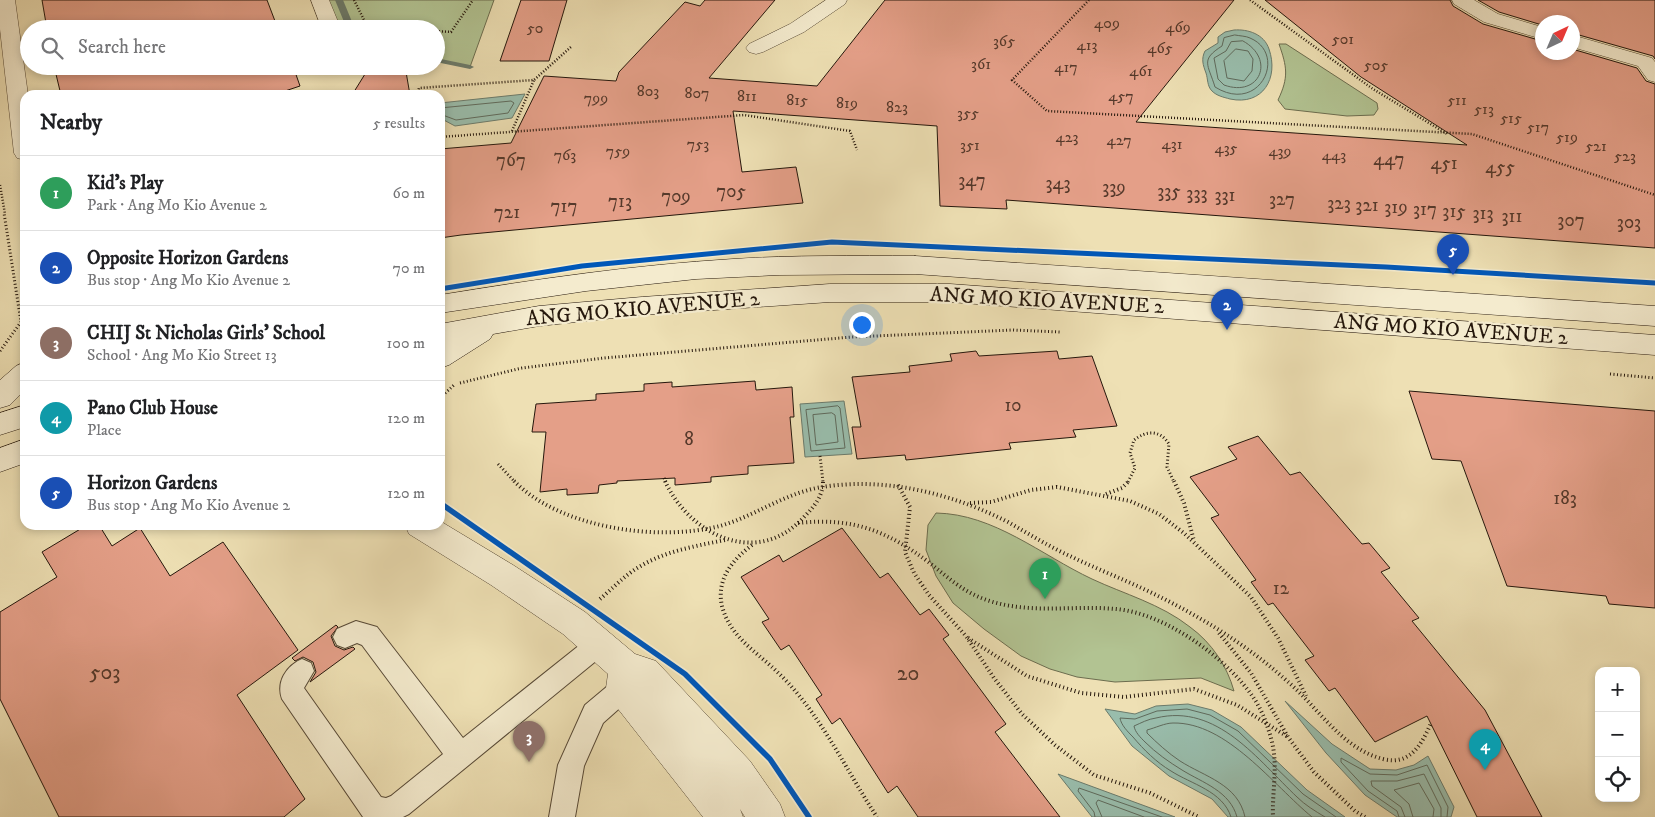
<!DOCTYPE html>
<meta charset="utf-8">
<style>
:root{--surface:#fff;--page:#f2f2f2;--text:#202124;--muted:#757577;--line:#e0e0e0;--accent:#8f2418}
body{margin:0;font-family:"IM FELL DW Pica",serif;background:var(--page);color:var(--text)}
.controls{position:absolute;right:15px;bottom:15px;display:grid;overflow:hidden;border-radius:10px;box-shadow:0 2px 8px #0003}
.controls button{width:45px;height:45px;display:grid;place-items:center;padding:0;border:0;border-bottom:1px solid var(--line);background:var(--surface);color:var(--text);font:25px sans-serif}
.compass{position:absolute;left:1535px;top:15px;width:45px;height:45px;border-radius:50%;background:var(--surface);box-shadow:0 2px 8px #0003;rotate:44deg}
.you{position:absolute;left:861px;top:324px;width:18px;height:18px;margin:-12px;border:4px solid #fff;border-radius:50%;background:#1a73e8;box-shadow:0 0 0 8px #1a73e833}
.badge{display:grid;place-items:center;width:32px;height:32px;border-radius:50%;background:var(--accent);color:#fff;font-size:16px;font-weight:700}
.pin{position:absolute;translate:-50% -41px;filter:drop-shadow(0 1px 2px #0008)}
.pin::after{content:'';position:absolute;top:26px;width:18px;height:15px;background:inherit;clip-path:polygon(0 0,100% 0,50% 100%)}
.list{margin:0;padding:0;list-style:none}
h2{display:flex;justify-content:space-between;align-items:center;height:65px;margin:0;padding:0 20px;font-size:21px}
h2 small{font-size:16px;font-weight:400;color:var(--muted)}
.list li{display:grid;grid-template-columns:32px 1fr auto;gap:15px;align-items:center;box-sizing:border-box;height:75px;padding:0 20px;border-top:1px solid var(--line)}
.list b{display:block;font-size:19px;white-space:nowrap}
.list p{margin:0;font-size:16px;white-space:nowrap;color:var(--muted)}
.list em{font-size:16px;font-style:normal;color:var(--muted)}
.icon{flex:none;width:28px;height:28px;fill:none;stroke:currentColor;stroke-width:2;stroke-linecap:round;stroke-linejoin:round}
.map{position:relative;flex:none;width:1655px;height:817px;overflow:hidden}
.search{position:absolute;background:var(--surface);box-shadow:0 2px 8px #0003;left:20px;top:20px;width:425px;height:55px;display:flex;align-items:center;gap:12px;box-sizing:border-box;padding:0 18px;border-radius:28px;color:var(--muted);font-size:19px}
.panel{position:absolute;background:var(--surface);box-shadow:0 2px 8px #0003;left:20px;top:90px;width:425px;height:440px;border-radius:15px}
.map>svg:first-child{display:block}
.green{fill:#b2c392;stroke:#6c6d4f}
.water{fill:#99bdac;stroke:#6b7b6c}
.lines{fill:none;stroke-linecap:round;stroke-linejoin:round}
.shore{stroke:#5f6a5c;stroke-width:1}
.stream{fill:#6b7b6c;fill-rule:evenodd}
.building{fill:#e49f88;stroke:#25170c}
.service-casing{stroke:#574936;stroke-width:2}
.minor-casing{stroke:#574936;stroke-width:1}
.secondary-casing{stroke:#25170c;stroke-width:1}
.path-far2{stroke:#25170c;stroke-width:2.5;stroke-dasharray:1 2;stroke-linecap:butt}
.path-far1{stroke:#25170c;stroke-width:3;stroke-dasharray:1 2.5;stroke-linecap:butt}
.path{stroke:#25170c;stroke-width:4;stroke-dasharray:1 3;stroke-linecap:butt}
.service{fill:#f4ebce;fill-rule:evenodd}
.minor{fill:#f4ebce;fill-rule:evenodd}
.secondary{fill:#f4ebce;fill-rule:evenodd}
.path-bridge{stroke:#25170c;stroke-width:4;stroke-dasharray:1 3;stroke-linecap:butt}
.cycleway-far1-casing{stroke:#f4ebce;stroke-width:8}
.cycleway-casing{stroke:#f4ebce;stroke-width:9}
.cycleway-far1{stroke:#0057b8;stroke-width:5}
.cycleway{stroke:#0057b8;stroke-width:5.5}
.labels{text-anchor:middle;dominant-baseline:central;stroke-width:4.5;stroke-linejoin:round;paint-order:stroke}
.far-number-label{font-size:16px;fill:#55392b}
.number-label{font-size:19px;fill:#55392b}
.street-label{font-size:21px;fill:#25170c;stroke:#f4ebce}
.near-number-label{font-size:22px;fill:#55392b}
</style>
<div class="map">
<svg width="1655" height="817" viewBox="0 0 1655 817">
<rect width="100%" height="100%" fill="#eee0b4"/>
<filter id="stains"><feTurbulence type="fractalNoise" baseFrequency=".004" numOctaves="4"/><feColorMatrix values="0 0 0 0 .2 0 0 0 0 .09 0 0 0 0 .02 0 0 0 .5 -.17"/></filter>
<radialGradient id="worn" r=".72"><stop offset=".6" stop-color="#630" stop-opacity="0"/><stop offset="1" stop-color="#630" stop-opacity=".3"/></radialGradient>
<g class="green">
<polygon points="320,0 494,0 470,67 436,61 436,29 332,29"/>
<path d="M1279,44H1286L1377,103L1378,109L1374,115L1347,116L1285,109L1278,100C1289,77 1287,67 1279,44Z"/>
<path d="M936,513C994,514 1041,555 1092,579C1124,594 1161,604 1190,627C1212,643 1227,666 1234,691L1201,678L1115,682L1077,677L1050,669L1021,656L984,629L953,603L936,576L926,550L928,525Z"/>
</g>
<g class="water">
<path d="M1234,30C1248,29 1264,34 1269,49C1279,78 1263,106 1230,99C1223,97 1217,96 1212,91C1207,86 1208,79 1206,73C1203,65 1201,59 1205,51L1218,43V37L1225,32Z"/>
<polygon points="525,94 512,118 455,126 440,118 440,103"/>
<polygon points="844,401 852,454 805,457 800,404"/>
<polygon points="1285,701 1332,744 1370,769 1396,770 1414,765 1428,756 1454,807 1451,817 1397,817 1365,795 1326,753"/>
<polygon points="1188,704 1212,710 1241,727 1307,790 1345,817 1228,817 1212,799 1169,776 1132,746 1105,709 1135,714 1156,706"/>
<polygon points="1058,774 1175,817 1092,817"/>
</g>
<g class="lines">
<g class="shore">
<path d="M1235,35C1240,36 1246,36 1250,38C1288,54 1260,115 1215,87C1208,64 1200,60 1222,46L1224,38Z"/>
<path d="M1243,41C1276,59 1260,98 1224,85L1218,79L1214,58L1226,51L1231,42Z"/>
<polygon points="1236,49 1248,51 1253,59 1252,71 1244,81 1227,78 1224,61"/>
<polyline points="440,108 511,101 514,103 508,113 456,120 440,114"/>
<polygon points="838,406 840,408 845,448 811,451 806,410"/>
<polygon points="832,413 835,415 838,442 816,445 813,415"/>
<polyline points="1095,817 1094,812 1078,791 1079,788 1162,817"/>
<polyline points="1102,817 1096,803 1098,800 1144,817"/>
<path d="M1231,817C1223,791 1191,784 1171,771C1156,762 1144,750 1133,737C1128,732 1121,725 1120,718L1135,719L1157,711L1187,709L1210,715L1238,731L1303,794L1336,817"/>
<path d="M1237,817C1230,791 1203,783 1182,770C1169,762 1156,753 1145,742C1140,737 1135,732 1134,726C1141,723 1148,719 1156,718C1217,703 1258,760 1297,797C1305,805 1315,811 1325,817"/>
<path d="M1245,817C1238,784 1205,777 1180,761C1168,753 1157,743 1147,733V730C1155,728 1165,723 1173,723C1227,722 1273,785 1312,817"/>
<polyline points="1399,817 1397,811 1368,791 1341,762 1341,758 1370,774 1397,775 1427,765 1448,807 1447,817"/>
<polyline points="1405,817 1401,807 1372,786 1371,781 1397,781 1424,774 1441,808 1441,817"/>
<polyline points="1413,817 1409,804 1394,790 1419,783 1434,809 1433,817"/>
</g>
<g class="stream">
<polygon points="335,0 343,0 355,29 347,29"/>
<polygon points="436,58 470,65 474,67 470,69 436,62"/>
</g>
</g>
<g class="building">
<polygon points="42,0 267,0 278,29 47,29"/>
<polygon points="521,0 567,0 549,61 500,61"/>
<polygon points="705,0 775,0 709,78 817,86 885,0 1234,0 1136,122 1467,145 1361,77 1265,0 1450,0 1453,6 1483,24 1542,41 1542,52 1572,52 1572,49 1637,68 1646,81 1655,84 1655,248 1006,200 1007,209 940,206 937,126 733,111 742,172 796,167 803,203 461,235 440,238 440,149 511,143 544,76 616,81 619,72 685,2 700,6"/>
<polygon points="1478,0 1655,0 1655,59 1653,56 1572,33 1572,22 1542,22 1542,25 1499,12"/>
<polygon points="54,66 293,66 300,86 273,95 61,95"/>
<polygon points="370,66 405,66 410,95 352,95"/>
<polygon points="976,351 979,356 1057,351 1059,359 1092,356 1117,426 1073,430 1076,437 1009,443 1011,449 906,460 905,455 857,459 852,427 861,427 852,377 910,372 909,366 952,361 950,354"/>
<polygon points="755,381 756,390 792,387 794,417 790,417 794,463 748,466 748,474 711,477 711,482 675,485 675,478 617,481 617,483 599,485 598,493 567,495 567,489 540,492 546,432 532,432 536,404 596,400 596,394 644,391 644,384 672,382 672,387"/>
<polygon points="1409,391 1655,411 1655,608 1609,604 1606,596 1507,586 1461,461 1432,459"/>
<polygon points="1258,436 1290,475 1300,472 1362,544 1369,543 1390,568 1381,572 1419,618 1412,621 1485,710 1542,817 1477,817 1427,716 1375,742 1335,688 1329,691 1305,660 1314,656 1273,603 1268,605 1251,582 1256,580 1211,518 1219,515 1190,477 1237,459 1228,447"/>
<polygon points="87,525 99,525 112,546 140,528 170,576 223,542 298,650 237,695 305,799 284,817 59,817 0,699 0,612 57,577 42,552"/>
<polygon points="842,528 880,578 888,573 920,615 929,609 949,635 943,639 1006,724 995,732 1060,817 918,817 897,786 888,793 840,718 832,724 816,699 822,695 789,645 781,650 762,622 769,619 741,577 779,555 783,562"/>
<polygon points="336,625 338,627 331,636 335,646 344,650 353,647 355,649 310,682 316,672 313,662 303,657 295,661 292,658"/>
</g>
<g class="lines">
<defs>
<g id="service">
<path d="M356,621L377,627L463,738L591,636L599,633L607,636L611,644L607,652L409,814L403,817H363L282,699C276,682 286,666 302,659L311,663L314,671L304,688L381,797L386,798L391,796L443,754L362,645L357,643L345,648L337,645L333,637L337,629Z"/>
<polygon points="631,670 640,674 643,682 640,690 603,723 584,766 575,817 549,817 558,765 585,705 622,674"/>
</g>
<g id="minor">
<polygon points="0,0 15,0 28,95 25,95 25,160 17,158 14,153 0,29"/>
<polygon points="311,0 329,0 341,29 322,29"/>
<polygon points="826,0 847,0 845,4 804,32 763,52 756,54 749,52 746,48 749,44 790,24"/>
<polygon points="1452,0 1474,0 1498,14 1542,27 1542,39 1484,22 1454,4"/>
<polygon points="1572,35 1652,58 1655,62 1655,82 1648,80 1638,66 1572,47"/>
<polygon points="440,521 513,565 585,612 635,654 656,661 750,761 780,804 785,817 745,817 740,809 743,817 703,817 611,700 606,688 608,674 563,634 491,585 409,534 405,525 440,525"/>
</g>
<g id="secondary">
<path d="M915,256L1655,306V326L915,274L779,275L696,279L586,291L440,313V295C537,279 635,265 733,259C794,255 854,256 915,256Z"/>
<polygon points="830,284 950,284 1655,335 1655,355 950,302 830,302 642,315 539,326 493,334 490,339 449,365 440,368 440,345 442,343 440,344 440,324 539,306 642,297"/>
<polygon points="25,362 25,390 10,405 0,408 0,380 16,366"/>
<polygon points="25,405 25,427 0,435 0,413"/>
<polygon points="25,439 25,463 0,472 0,448"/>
</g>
</defs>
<use href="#service" class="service-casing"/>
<use href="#minor" class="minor-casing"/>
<use href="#secondary" class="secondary-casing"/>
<g class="path-far2">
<polyline points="354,0 366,24 414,29"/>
<polyline points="1089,0 1012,80 1047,111 1472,134 1655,195"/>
<polyline points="1250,0 1373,89 1447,134"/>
<polyline points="436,31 451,32 473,0"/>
<polyline points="417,95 419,88 534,80 572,46"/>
<polyline points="512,131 534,80"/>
<polyline points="440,137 744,115 850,131 857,150"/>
<polyline points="0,185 5,214"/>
</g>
<g class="path-far1">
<polyline points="0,351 21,322 4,213"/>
<polyline points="1610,374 1655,378"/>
<polyline points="460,383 522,368 604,358 852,337 1013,330 1060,332"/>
<polyline points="440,398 454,385"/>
<polyline points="820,456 823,482"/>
<polyline points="498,464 515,482"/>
<polyline points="664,478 666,482"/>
<path d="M1128,482L1135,468L1130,453L1134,440C1147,430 1160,430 1169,444L1167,467L1174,482"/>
</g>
<g class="path">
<path d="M514,481C560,528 657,542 720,526C755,516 785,493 822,487C885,477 951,493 1008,522C1029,534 1050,547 1072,557C1097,569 1123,579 1148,591C1198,615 1246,644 1287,681C1318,707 1342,749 1383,759C1410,766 1422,744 1431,723"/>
<path d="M665,481C690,536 758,568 804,517C814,507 823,496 823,481"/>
<polyline points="1174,481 1184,503 1194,541"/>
<polyline points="898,485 910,507 905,552 914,573 929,595 966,636 994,678 1022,714 1055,745 1094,775 1150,793 1199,817"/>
<polyline points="1106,494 1122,488 1129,481"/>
<polyline points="970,503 991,502 1031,490 1057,487 1130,501 1159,514 1185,534 1251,597 1278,638 1306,696"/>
<path d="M752,545C732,560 716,580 722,606C729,634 752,649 772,667C818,708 844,767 877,817"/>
<path d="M600,599C613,588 625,575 639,567C665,551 696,546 725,540"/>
<polyline points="1219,633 1251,673 1288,737 1314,772 1355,811 1365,817"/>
<polyline points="968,638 1027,676 1081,693 1124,697 1194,689 1237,705 1288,737"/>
</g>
<use href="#service" class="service"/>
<use href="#minor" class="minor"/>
<use href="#secondary" class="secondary"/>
<path class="path-bridge" d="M798,523C853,517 888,531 931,564C947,577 964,592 984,599C1027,615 1072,605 1116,609C1164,613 1226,657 1253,697C1262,710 1268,726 1272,742C1278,767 1272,791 1273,817"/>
<defs>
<polyline id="cycleway-far1" points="440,289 582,266 832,242 1386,267 1655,283"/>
<polyline id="cycleway" points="440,503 685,674 770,759 809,817"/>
</defs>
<use href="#cycleway-far1" class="cycleway-far1-casing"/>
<use href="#cycleway" class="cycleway-casing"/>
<use href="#cycleway-far1" class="cycleway-far1"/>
<use href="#cycleway" class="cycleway"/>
</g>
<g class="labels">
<g class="far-number-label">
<text x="1107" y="23">409</text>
<text x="1178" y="27">469</text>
<text x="535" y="28">50</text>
<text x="1343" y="39">501</text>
<text x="1004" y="41">365</text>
<text x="1087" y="45">413</text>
<text x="1160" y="48">465</text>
<text x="981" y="64">361</text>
<text x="1376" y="65">505</text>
<text x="1066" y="67">417</text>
<text x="1141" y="71">461</text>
<text x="648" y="91">803</text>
<text x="697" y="93">807</text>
<text x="747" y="96">811</text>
<text x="1121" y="96">457</text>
<text x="596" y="98">799</text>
<text x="797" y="100">815</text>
<text x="1457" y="100">511</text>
<text x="847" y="103">819</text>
<text x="897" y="107">823</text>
<text x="1484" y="109">513</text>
<text x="968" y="113">355</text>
<text x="1511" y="118">515</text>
<text x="1538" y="127">517</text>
<text x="1067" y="137">423</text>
<text x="1567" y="137">519</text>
<text x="1119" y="140">427</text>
<text x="698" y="144">753</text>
<text x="1172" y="144">431</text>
<text x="970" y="145">351</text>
<text x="1596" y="146">521</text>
<text x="1226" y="148">435</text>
<text x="618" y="151">759</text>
<text x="1280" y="151">439</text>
<text x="565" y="155">763</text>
<text x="1334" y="155">443</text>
<text x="1625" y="156">523</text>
</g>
<g class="number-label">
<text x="1389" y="159">447</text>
<text x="511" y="160">767</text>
<text x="1444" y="163">451</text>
<text x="1500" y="167">455</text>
<text x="972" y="180">347</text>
<text x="1058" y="183">343</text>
<text x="1114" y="187">339</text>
<text x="731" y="191">705</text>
<text x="1169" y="191">335</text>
<text x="1197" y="193">333</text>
<text x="1225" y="195">331</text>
<text x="676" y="196">709</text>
<text x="1282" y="199">327</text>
<text x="620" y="201">713</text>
<text x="1339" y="203">323</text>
<text x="1367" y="205">321</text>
<text x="564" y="206">717</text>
<text x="1396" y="207">319</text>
<text x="1425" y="209">317</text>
<text x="1454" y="211">315</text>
<text x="507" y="212">721</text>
<text x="1483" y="213">313</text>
<text x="1512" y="216">311</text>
<text x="1571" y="220">307</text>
<text x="1629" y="222">303</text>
<text x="1013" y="405">10</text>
<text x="689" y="439">8</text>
<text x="1565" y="498">183</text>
<text x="1281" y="588">12</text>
</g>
<g class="street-label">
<text transform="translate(1047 301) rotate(3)">ANG MO KIO AVENUE 2</text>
<text transform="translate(643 309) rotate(-5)">ANG MO KIO AVENUE 2</text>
<text transform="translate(1451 330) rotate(4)">ANG MO KIO AVENUE 2</text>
</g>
<g class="near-number-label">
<text x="105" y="672">503</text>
<text x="908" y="673">20</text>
</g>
</g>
<rect width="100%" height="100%" filter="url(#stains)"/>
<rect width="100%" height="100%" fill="url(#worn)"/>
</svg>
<div class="controls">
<button>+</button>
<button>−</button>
<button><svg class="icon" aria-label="locate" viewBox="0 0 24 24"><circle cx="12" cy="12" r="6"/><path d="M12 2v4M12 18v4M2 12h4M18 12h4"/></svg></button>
</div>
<svg class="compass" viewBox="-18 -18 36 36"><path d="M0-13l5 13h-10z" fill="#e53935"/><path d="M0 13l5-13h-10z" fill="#757577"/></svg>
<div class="you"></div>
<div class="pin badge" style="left:1045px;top:599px;background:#2e9e5b">1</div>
<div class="pin badge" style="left:1227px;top:330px;background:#1a4fb4">2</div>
<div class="pin badge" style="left:529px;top:762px;background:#8d6e63">3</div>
<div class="pin badge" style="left:1485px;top:770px;background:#0f9aa8">4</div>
<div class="pin badge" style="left:1453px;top:275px;background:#1a4fb4">5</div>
<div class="search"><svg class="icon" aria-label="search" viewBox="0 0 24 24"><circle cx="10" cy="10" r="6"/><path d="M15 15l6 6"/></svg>Search here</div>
<section class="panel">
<h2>Nearby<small>5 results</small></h2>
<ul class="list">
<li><span class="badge" style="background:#2e9e5b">1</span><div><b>Kid's Play</b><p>Park · Ang Mo Kio Avenue 2</p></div><em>60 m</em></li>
<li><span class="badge" style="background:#1a4fb4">2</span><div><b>Opposite Horizon Gardens</b><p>Bus stop · Ang Mo Kio Avenue 2</p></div><em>70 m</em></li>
<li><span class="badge" style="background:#8d6e63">3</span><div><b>CHIJ St Nicholas Girls' School</b><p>School · Ang Mo Kio Street 13</p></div><em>100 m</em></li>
<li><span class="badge" style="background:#0f9aa8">4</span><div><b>Pano Club House</b><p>Place</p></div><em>120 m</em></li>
<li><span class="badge" style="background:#1a4fb4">5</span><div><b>Horizon Gardens</b><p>Bus stop · Ang Mo Kio Avenue 2</p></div><em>120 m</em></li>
</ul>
</section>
</div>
